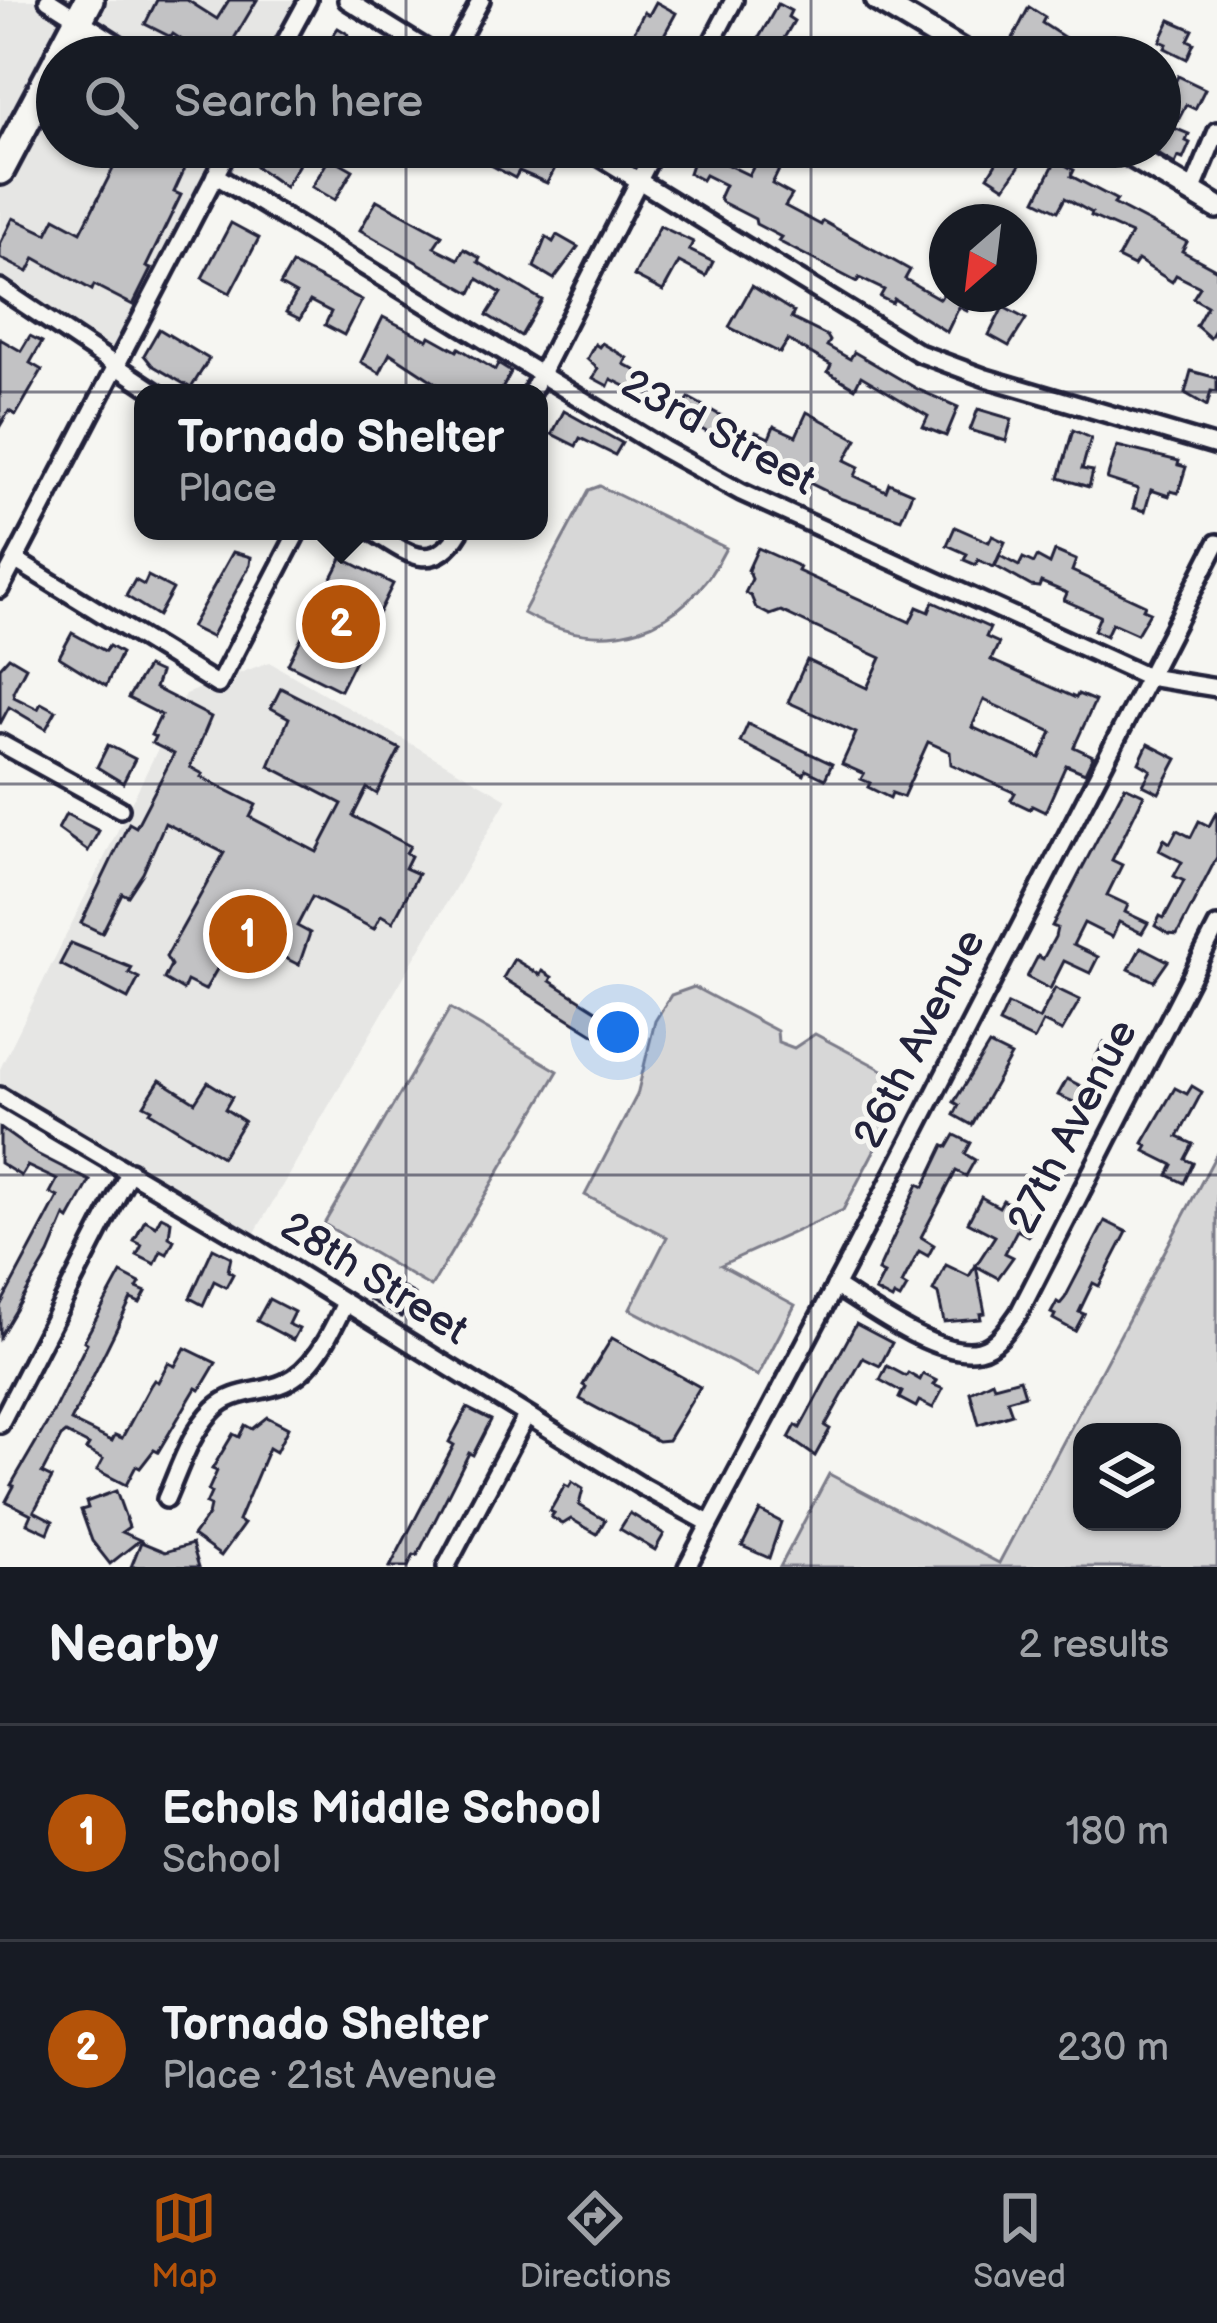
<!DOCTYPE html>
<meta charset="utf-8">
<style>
:root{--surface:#171b24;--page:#242831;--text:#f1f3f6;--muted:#9ea1a6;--line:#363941;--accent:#b45309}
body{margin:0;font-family:"Balsamiq Sans",sans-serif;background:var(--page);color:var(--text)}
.controls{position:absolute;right:36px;bottom:36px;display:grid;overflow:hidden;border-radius:24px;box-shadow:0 3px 9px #0004}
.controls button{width:108px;height:108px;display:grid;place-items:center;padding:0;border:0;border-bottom:3px solid var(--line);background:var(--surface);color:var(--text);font:60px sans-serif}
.compass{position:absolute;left:929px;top:204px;width:108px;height:108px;border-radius:50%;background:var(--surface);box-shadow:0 3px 9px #0004;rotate:208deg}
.you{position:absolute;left:618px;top:1032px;width:42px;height:42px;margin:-30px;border:9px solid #fff;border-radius:50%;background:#1a73e8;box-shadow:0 0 0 18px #1a73e833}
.badge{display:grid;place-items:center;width:78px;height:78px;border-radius:50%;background:var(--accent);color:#fff;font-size:39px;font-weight:700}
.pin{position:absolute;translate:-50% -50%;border:6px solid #fff;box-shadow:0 3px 12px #0006}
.popup{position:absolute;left:134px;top:384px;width:414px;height:156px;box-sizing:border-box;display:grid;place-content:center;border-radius:24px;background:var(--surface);filter:drop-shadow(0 3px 9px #0005);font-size:39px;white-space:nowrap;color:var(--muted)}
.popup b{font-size:45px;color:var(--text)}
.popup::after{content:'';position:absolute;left:50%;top:100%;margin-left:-24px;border:24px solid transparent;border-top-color:var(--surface)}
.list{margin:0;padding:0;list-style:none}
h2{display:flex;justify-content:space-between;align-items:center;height:156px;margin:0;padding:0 48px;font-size:51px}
h2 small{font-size:39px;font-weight:400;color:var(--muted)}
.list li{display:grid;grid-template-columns:78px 1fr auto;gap:36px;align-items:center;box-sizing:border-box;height:216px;padding:0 48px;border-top:3px solid var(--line)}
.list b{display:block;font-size:45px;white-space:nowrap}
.list p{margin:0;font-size:39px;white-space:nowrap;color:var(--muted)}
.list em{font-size:39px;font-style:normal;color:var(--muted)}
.icon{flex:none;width:66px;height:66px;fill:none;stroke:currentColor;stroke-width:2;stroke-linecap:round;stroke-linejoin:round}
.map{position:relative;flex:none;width:1217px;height:1567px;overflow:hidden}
.search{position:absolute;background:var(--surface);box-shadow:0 3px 9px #0004;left:36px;right:36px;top:36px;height:132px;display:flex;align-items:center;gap:30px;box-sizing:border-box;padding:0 42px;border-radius:66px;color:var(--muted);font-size:45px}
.sheet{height:588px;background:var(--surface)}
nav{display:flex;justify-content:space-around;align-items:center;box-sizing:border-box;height:168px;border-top:3px solid var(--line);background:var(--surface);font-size:33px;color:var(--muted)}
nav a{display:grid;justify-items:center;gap:6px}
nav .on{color:var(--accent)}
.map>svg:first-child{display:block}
.built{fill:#e6e6e4}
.green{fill:#d7d7d7;stroke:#7c7c89;stroke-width:3;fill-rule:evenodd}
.building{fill:#c2c2c4;stroke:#22223b;stroke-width:3;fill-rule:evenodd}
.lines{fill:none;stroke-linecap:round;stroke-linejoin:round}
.street-casing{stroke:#22223b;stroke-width:24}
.secondary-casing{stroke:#22223b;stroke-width:30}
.highway-casing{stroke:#22223b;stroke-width:36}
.street{stroke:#f6f6f2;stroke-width:15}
.secondary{stroke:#f6f6f2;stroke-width:21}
.highway{stroke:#f6f6f2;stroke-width:27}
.grid{fill:none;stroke:#22223b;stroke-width:3;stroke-opacity:0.55}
.labels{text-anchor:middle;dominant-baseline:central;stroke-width:10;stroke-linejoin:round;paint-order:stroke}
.street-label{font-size:42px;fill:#22223b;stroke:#f6f6f2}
</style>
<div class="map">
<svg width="1217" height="1567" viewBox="0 0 1217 1567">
<rect width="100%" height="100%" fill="#f6f6f2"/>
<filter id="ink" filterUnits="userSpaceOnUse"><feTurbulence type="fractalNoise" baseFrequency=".00833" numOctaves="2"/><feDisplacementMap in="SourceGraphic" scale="24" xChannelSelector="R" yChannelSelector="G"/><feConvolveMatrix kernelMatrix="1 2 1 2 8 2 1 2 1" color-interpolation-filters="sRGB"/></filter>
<g filter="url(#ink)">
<g class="built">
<polygon points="0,0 310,0 280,57 57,57 57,147 232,147 115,366 0,290"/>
<polygon points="269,662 507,799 249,1243 0,1096 0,1069 185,694"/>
</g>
<g class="green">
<path d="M600,486L726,548C684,633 605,658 523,613L589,490Z"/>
<polygon points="694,987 777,1031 778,1042 794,1048 815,1034 909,1084 843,1210 721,1265 795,1305 758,1376 630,1309 667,1237 585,1195 637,1095 655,1021 671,995"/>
<polygon points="450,1008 558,1071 431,1287 324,1224"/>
<path d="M1217,1153V1567H780L829,1474L999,1563ZM1172,1432V1522H1082V1432Z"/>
</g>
<g class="building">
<polygon points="157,0 187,0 217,19 229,0 257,0 223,57 208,57 173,34 171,37 145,24"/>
<polygon points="656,2 676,13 652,57 581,57 590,39 617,53 626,35 631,38 644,12 649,15"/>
<polygon points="778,4 791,11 788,17 794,21 773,57 748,57"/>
<polygon points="1029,7 1045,17 1042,23 1095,57 1045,57 1029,47 1018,56 1007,50"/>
<polygon points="1170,20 1193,30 1188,40 1194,43 1187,59 1165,48 1167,44 1160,41"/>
<polygon points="338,28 348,34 345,40 375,57 328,57 321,52"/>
<polygon points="1178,76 1205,89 1195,109 1186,105 1174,128 1189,134 1186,141 1190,143 1183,159 1178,157 1175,164 1146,147 1160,147 1160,121 1163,123 1174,100 1168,97"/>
<polygon points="124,147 151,147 169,158 174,148 191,155 174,192 181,195 146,267 151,269 133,305 94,285 92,290 35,258 28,272 0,258 0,244 13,218 47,234 55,218 81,232"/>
<polygon points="266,147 299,164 285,187 255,166"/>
<polygon points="457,147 520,147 554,170 547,183 519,171 515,178"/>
<polygon points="705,147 730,156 726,164 749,175 763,149 784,160 772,184 792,195 785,206 821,225 823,221 910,270 905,279 940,299 943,294 975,297 967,311 959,307 947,332 894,299 892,303 880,297 884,290 859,278 857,282 778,241 781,237 756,224 755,219 722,202 719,198 725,185 705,175 702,180 689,173 695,155 700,157"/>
<polygon points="1006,147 1021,147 1029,152 1005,187 988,176"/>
<polygon points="330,157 353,170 335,200 312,187"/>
<polygon points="1056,160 1074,170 1071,176 1117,200 1114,204 1187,242 1182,251 1217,270 1217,326 1210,338 1196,326 1207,306 1193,298 1200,287 1176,275 1172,282 1138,260 1134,266 1118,258 1131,234 1091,216 1092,213 1065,198 1058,211 1036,200"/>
<polygon points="377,200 442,235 434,247 458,259 464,249 480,258 478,262 542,300 521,336 487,315 501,293 478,279 471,293 360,230"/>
<polygon points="231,223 259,238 230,293 202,278"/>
<polygon points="660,226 693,242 689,250 713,262 706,276 679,262 663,291 634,276"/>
<polygon points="557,235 578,247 554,279 534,267 546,237 553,242"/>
<polygon points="292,264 362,300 344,335 325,325 331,312 310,301 300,319 286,312 296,294 280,285"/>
<polygon points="752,286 794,312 791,318 827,336 830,341 827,346 850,359 854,352 919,390 958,407 946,436 923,427 928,416 861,376 855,388 828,372 831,365 788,340 780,353 729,327"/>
<polygon points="1003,307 1026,319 1009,346 989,335"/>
<polygon points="383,317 428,340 430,336 457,351 459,348 495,370 498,364 511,372 500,393 451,393 390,353 380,373 361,362"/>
<polygon points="159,329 209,359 191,388 152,365 144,355"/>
<polygon points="30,336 42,342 30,363 42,370 16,415 9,411 0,426 0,339 21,351"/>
<polygon points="602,343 627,358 624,364 650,378 641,394 611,379 608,386 593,378 598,369 587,359 595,344 599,347"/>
<polygon points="1191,371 1217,378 1217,392 1211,391 1207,406 1185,393"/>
<polygon points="689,398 725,418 716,437 679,417"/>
<polygon points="978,409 1012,419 1006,441 970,430"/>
<polygon points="564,411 622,443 615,455 580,438 576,446 552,434"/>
<polygon points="807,412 857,439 845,460 859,467 855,476 886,491 889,483 912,493 901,519 842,499 747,452 756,432 769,438 774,426 796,436"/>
<polygon points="1073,430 1091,438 1082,469 1093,471 1089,487 1059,478"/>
<polygon points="1117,446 1179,461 1178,465 1186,467 1178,493 1171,491 1169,496 1151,490 1145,511 1133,508 1138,489 1107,479"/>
<polygon points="955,527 989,542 992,536 1005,542 994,567 978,560 976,565 964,560 967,554 947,545"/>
<path d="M758,548L800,567L798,571L910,622L917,607L929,612L933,602L990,628L986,637L999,643L991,660L1076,698L1078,694L1095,701L1074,747L1093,756L1085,773L1066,765L1045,812L1032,806L1030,809L1011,800L1015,793L951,764L950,752L928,742L903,797L892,793L890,798L868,787L870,783L861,779L864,774L842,764L856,733L788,702L807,660L867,688L881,658L781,611L770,615L756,608L751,596L745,593L752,579L748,570ZM984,700L1052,732L1040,758L972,727Z"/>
<polygon points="1055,551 1076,560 1072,571 1145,605 1143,609 1150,612 1137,634 1112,623 1106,636 1094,630 1100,616 1064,600 1067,593 1041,582 1039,587 1031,586 995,566 1000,556 1019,566 1023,558 1034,563 1037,557 1050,564"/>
<polygon points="233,552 251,557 250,565 211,637 191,627"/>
<polygon points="342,558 393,584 340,690 288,664"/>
<polygon points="148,576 173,589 158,616 126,596 135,580 144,585"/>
<polygon points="72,633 105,651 109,646 121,653 106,686 59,657"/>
<polygon points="9,657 26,667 13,692 14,697 38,709 41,703 56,711 46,729 9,707 0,724 0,667"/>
<polygon points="147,667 160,673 155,688 211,717 190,767 203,774 201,777 256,805 250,817 317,852 342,804 269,766 289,718 271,708 281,688 400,749 377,794 367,788 353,816 410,846 406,853 411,856 405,868 418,874 393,922 381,915 374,929 312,897 297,926 310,933 299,965 226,928 213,954 224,957 205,990 187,981 183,990 164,979 171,965 166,957 224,853 165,823 143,873 128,896 122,893 102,933 81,923 129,823 136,827 174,754 152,743 155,737 151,735 161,715 128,698"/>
<polygon points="748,724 832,764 825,779 806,770 804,775 740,742"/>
<polygon points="1148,744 1177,759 1159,793 1143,785 1151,770 1139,763"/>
<polygon points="108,745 135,759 123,783 97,767"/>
<polygon points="1125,786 1144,795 1112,860 1122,865 1107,895 1128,905 1125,912 1148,923 1142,933 1119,922 1112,937 1084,923 1073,945 1098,957 1090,973 1064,961 1050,989 1027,977 1038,956 1043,959 1055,937 1057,928 1052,926"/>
<polygon points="1217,811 1217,857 1177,935 1169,934 1155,926 1160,916 1164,918 1184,881 1174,876 1182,862 1159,850 1164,839 1170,843 1177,830 1191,837 1199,821 1209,826"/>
<polygon points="66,814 99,831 88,851 58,829"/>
<polygon points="71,943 132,968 129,973 139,978 128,999 60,964"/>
<polygon points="1141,947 1168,961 1154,981 1129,969"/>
<polygon points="514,959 540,975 542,971 552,977 550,981 615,1022 629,1053 619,1058 613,1046 503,978"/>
<polygon points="1055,988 1080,1000 1062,1031 1043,1022 1034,1040 999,1023 1008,1004 1039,1019"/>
<polygon points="1104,1042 1122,1052 1092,1110 1058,1095 1067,1079 1085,1088 1099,1062 1094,1060"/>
<polygon points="989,1045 1011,1056 972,1125 954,1115 959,1105 954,1102"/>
<polygon points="160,1080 195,1102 208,1082 232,1097 225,1109 244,1121 222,1157 150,1112 152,1109 144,1105"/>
<polygon points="1192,1086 1202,1092 1178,1137 1193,1144 1185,1159 1193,1163 1184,1183 1168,1175 1173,1165 1145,1151 1148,1146 1143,1143 1175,1088 1187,1094"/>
<polygon points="0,1128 35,1153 90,1181 69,1219 65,1216 49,1254 0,1337 0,1306 58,1197 50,1193 57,1180 27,1166 21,1176 0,1163"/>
<polygon points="955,1135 971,1143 965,1154 975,1160 966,1176 956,1171 921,1237 934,1245 928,1256 919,1251 902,1284 907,1287 900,1299 894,1296 892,1300 875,1291 884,1274 878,1271 918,1184 924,1187 944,1145 948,1147"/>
<polygon points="981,1197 999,1207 1003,1200 1037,1218 1028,1236 1017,1230 1005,1253 1013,1257 998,1278 976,1266 985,1313 980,1314 981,1319 944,1322 938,1294 933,1291 946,1265 969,1276 995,1236 968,1222"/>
<polygon points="161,1216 171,1221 169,1237 174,1240 167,1254 161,1251 155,1264 137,1255 142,1245 134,1241 145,1220 156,1226"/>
<polygon points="1105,1221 1127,1232 1099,1286 1093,1283 1079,1312 1084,1314 1075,1331 1053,1319 1055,1315 1051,1313 1057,1302 1060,1304 1065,1298"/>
<polygon points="213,1248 231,1257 228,1271 233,1274 226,1287 214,1281 203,1305 190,1298"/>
<polygon points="121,1273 140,1283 137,1288 146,1292 140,1303 131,1299 71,1421 112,1441 115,1435 122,1438 150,1386 154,1380 158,1382 168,1363 175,1366 185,1348 216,1363 200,1390 196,1388 158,1452 154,1450 140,1468 136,1466 126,1485 97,1470 103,1459 86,1450 89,1445 66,1433 61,1437 42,1473 52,1478 34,1511 53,1521 48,1533 27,1523 31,1514 6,1501 14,1486 11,1485 50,1418 87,1343 84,1341"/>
<polygon points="382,1280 400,1291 402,1287 415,1294 401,1317 370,1300"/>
<polygon points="269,1299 294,1312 288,1324 299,1329 293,1340 257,1321"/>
<polygon points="856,1324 892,1343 880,1366 863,1358 825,1426 830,1429 815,1456 789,1438 796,1425 800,1428"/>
<polygon points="612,1338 700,1387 668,1440 658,1441 580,1399 586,1387 583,1385"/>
<polygon points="887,1366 906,1376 908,1373 920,1380 923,1374 937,1381 934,1385 943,1389 933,1408 919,1401 916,1407 899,1398 902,1392 880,1380"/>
<polygon points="1020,1379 1025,1395 1007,1400 1012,1414 979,1424 970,1392 992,1381 994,1386"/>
<polygon points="467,1408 491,1420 473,1455 469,1453 417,1556 414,1555 408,1567 390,1567 454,1445 449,1442"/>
<polygon points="267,1417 288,1428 276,1452 269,1448 238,1521 244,1524 221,1556 193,1536 208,1515 210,1506 206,1504 211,1493 208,1491 217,1471 212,1469 233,1434 239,1437 245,1425 252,1429"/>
<polygon points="572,1482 583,1489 579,1505 605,1520 597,1534 571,1519 563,1524 551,1517 554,1513 550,1511 565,1485 569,1487"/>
<polygon points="116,1491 129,1527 122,1532 140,1540 110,1564 92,1541 81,1510 88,1508 86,1502"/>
<polygon points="760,1511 781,1522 769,1558 742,1546"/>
<polygon points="630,1513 664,1534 655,1550 620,1529"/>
<polygon points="141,1542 165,1552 192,1544 199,1567 131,1567"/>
</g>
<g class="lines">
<defs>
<g id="street">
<polyline points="48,0 138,57"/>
<polyline points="347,0 439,57"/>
<polyline points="277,57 308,0"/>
<polyline points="450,57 481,0"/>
<polyline points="704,57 734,0"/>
<polyline points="584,147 919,353 986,378 1217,446"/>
<polyline points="215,175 663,449 741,492 1148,677 1217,688"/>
<polyline points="1191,194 1217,131"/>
<polyline points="0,288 157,393"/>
<polyline points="531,393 656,147"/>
<path d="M372,531C407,553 433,576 460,531"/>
<polyline points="15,560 218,685 298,531"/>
<polyline points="0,589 230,147"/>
<polyline points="0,743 120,809"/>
<polyline points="0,1096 249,1243 643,1487 709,1523"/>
<path d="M835,1286C869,1307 938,1359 979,1350C997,1346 1009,1327 1019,1313L1217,926"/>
<polyline points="0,1424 130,1171"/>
<path d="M166,1499C179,1470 190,1432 214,1409C234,1389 260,1394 284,1383C315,1369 331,1332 345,1303"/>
<polyline points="446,1567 526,1416"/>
<polyline points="687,1567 848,1262 1217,543"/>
</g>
<g id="secondary">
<polyline points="877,0 972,57"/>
<polyline points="1117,147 1217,207"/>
</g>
<g id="highway">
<polyline points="59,57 89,0"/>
<polyline points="0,170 57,62"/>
</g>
</defs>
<use href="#street" class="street-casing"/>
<use href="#secondary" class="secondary-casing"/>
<use href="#highway" class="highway-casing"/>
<use href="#street" class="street"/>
<use href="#secondary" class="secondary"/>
<use href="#highway" class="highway"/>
</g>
</g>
<path class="grid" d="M406,0V57M811,0V57M406,147V1567M811,147V1567M0,392H1217M0,784H1217M0,1175H1217"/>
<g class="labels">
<g class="street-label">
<text transform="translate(718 433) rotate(29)">23rd Street</text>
<text transform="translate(920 1039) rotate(-63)">26th Avenue</text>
<text transform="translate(1073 1127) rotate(-63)">27th Avenue</text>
<text transform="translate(374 1279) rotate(32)">28th Street</text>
</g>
</g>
</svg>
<div class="controls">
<button><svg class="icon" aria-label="layers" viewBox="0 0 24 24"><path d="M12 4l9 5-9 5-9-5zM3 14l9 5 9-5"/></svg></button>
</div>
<svg class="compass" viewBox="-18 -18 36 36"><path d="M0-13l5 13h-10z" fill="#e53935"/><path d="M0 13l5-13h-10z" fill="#9ea1a6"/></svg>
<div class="you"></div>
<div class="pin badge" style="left:248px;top:934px">1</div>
<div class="pin badge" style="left:341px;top:624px">2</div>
<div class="popup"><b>Tornado Shelter</b>Place</div>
<div class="search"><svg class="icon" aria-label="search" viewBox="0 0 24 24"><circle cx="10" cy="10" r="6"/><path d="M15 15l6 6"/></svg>Search here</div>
</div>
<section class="sheet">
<h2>Nearby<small>2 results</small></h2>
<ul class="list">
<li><span class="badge">1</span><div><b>Echols Middle School</b><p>School</p></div><em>180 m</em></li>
<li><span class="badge">2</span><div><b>Tornado Shelter</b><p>Place · 21st Avenue</p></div><em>230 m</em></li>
</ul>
</section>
<nav>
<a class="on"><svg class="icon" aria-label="map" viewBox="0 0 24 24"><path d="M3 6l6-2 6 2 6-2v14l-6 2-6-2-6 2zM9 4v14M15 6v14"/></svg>Map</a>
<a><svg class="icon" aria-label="directions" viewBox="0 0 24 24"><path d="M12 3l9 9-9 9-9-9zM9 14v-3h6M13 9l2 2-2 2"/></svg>Directions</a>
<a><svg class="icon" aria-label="saved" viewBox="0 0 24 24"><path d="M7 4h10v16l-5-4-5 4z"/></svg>Saved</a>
</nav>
